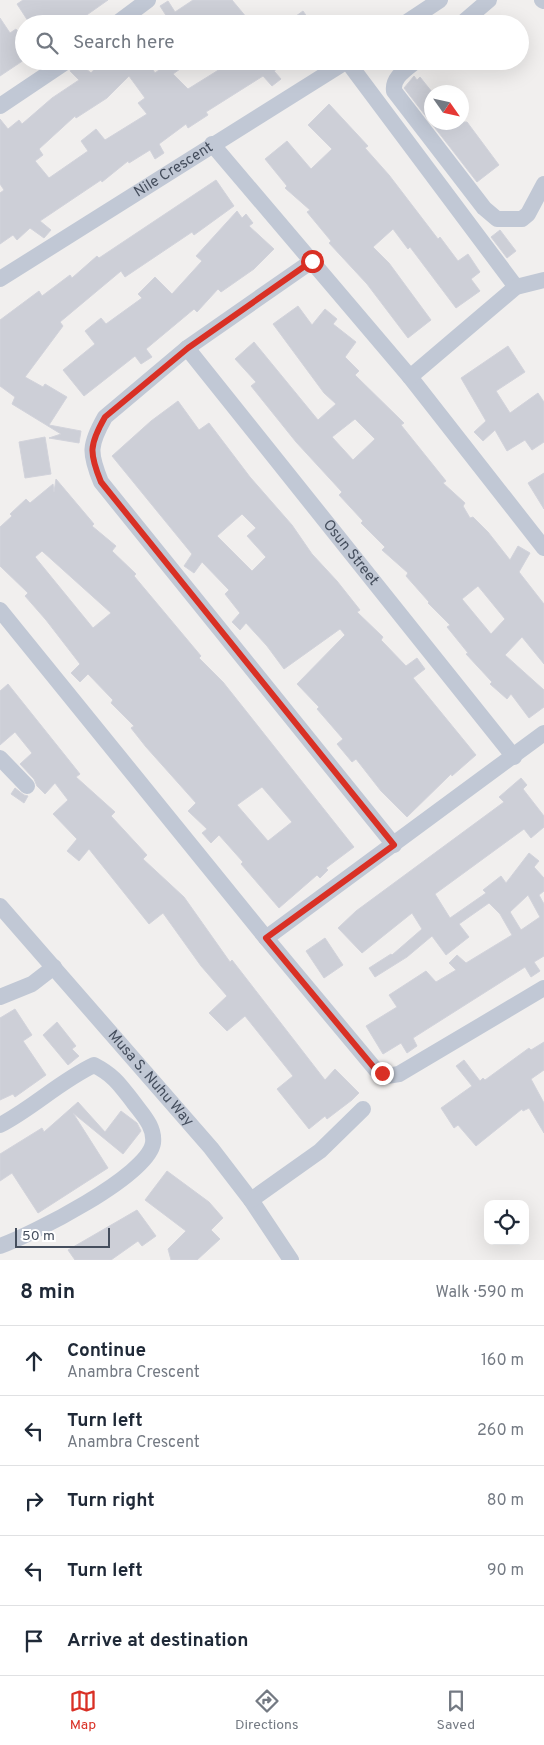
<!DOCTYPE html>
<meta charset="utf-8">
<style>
:root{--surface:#fff;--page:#f6f6f7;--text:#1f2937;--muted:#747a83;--line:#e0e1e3;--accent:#d93025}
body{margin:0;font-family:Overpass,sans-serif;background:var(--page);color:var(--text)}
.controls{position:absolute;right:15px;bottom:15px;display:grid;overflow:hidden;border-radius:10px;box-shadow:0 5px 20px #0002}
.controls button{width:45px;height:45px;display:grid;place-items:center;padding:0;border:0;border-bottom:1px solid var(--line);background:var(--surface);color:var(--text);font:25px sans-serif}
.compass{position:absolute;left:424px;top:85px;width:45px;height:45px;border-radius:50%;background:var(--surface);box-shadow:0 5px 20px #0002;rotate:124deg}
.scale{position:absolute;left:15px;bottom:12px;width:95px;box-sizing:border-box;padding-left:5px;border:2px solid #454e5d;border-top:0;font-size:14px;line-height:18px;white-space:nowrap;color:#454e5d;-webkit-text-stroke:4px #fff;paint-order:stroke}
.stop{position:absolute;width:15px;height:15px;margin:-11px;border:4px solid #d93025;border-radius:50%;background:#fff}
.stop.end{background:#d93025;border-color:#fff;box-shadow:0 1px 5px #0008}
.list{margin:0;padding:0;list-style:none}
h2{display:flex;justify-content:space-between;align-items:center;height:65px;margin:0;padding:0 20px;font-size:21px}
h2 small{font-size:16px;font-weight:400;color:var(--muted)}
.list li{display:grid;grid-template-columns:32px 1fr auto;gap:15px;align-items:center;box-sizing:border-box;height:70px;padding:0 20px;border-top:1px solid var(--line)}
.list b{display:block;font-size:19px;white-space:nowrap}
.list p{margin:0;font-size:16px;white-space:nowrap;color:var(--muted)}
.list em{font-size:16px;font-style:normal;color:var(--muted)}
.icon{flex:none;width:28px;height:28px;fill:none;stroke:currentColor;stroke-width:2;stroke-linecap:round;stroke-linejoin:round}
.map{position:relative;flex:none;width:544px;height:1260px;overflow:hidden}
.search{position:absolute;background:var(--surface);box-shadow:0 5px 20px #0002;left:15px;right:15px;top:15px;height:55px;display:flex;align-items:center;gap:12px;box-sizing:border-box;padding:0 18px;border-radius:28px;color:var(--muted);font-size:19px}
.sheet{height:415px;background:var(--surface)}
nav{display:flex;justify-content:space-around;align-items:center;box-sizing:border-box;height:70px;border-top:1px solid var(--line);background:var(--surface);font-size:14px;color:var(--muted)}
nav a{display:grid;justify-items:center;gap:2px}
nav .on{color:var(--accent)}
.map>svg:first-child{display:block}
.building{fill:#cdcfd7;stroke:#d2d3db;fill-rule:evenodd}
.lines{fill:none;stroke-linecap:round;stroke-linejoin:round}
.minor{stroke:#c1c8d5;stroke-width:16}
.route{stroke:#d93025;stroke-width:6}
.labels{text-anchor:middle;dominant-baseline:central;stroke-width:4.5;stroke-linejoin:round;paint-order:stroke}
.street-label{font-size:15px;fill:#454e5d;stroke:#fff}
</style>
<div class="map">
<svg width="544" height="1260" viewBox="0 0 544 1260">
<rect width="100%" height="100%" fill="#f1efee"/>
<g class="building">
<polygon points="23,0 108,0 74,24 30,24 17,4"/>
<polygon points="193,0 232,0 252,24 159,24 167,17 160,6 168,1 175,12"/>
<polygon points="303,11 312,24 285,24"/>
<polygon points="0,18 10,33 16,29 24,39 24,60 0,76"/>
<path d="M77,61L91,73L102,61H147L155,73L171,61H191L173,74L188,89L233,61H288L274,71L281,79L272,86L263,76L206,112L208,115L188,128L186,124L159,144L164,153L155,159L150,150L129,163L128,161L102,182L101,180L40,221L51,230L44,238L30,228L17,240L13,235L0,244V193L4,190L0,184V119L8,129L19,120L22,124L52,98L79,80L70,71ZM129,76L145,98L138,103L147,114L105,140L96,129L81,141L88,151L49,178L35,161L43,155L39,149L75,116L76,118L107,98Z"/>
<polygon points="414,76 417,80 420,77 432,92 432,122 467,122 499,165 477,182 404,88"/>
<polygon points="329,104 368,146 365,148 389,175 438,239 440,237 458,261 468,254 480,272 471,279 480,291 456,308 410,247 408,249 393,229 373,247 389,263 431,320 408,338 367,284 329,243 331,241 307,212 310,210 285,188 287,186 265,159 287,141 311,169 332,149 308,125"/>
<polygon points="216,180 234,206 194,235 192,232 125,277 121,271 60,322 63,326 25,377 43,387 45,384 67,397 49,425 81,431 79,443 49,438 61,434 12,404 15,397 0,386 0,320 39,291 42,296 70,275 72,278 97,256 99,258"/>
<polygon points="237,211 242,218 246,214 253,223 249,226 274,249 254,269 221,292 218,289 197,312 194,309 146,349 152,357 141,364 135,356 84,396 63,370 95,344 85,331 101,318 106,324 142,298 138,294 155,277 172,294 202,261 196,256"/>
<polygon points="500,230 516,251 507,258 491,237"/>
<path d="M298,306L312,325L325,309L337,319L333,324L356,342L345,357L359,371L355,375L404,423L401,425L446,481L443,483L465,503L463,506L470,518L473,517L488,532L510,560L518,546L530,553L519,572L544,604V664L522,637L505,655L544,690V707L529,718L511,694L507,699L490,684L492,682L466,654L468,653L447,627L450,625L428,603L429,602L406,576L408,573L382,550L385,547L361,523L363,521L339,495L342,492L296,442L251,386L256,382L235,359L254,342L318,420L336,404L324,393L273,324ZM355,419L375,439L353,460L332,437ZM478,586L505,619L491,634L462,599Z"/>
<polygon points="508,346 525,372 496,391 510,413 538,393 544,402 544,442 532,450 525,440 507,451 495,430 483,441 474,432 486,421 461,378"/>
<path d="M178,401L199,430L209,423L250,477L292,525L312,554L337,581L360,610L357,612L383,637L381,640L406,666L417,658L425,669L413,678L476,755L452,776L451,774L407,817L381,791L356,759L352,762L337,744L343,739L317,709L319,707L297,684L345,635L340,629L284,669L267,646L246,623L240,630L232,622L240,613L225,594L229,590L202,562L194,573L184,566L192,554L112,456L151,421ZM242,514L256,528L247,536L266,557L252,571L217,536Z"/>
<polygon points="45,437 51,474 25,478 19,442"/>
<polygon points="544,473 544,509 528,483"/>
<path d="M56,479L94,524L92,526L116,546L112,551L136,574L134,576L201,656L199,658L223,682L354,847L326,868L328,870L320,878L317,875L279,908L241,864L243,862L219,835L211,843L202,833L207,829L188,811L196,803L146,747L131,728L134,726L111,703L113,700L88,674L80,682L71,673L80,664L46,620L25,596L28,593L0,566V527L12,516L10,514L26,499L30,503L53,484L54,492ZM42,551L111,613L93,628L35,557ZM262,787L292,822L268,841L237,805Z"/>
<polygon points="8,684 80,774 76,777 115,812 111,816 147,855 143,859 184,897 230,962 232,960 325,1080 335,1069 359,1093 352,1100 327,1119 325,1116 309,1129 277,1089 293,1076 245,1016 227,1031 209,1013 227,996 201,966 163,913 149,924 89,849 79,861 67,851 77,839 53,814 68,800 55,783 45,794 37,786 34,779 20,764 32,753 15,732 0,745 0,691"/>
<path d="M521,778L527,785L523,789L544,816V827L531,838L524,829L435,894L450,918L486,893L483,890L501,876L506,883L529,853L539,861L534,867L544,878V891L539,895L544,904V956L534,962L540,971L531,977L525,967L413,1038L417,1046L407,1053L401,1043L383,1054L366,1026L397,1007L389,995L426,971L436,982L456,970L449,963L457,955L466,963L512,935L500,914L489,903L459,924L469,937L446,955L432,936L407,957L375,977L369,968L391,954L392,955L422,929L412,913L362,953L338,928L356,911L504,802L499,797ZM528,895L540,917L521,930L510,912Z"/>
<polygon points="15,788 24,795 28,796 24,803 11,794"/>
<polygon points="325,938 343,965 324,978 306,951"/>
<polygon points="15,1009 32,1035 23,1041 46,1075 15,1097 13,1094 0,1100 0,1018"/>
<polygon points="57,1022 76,1046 72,1049 79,1056 68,1065 43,1035"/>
<polygon points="544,1042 544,1070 531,1079 544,1103 544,1133 529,1108 523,1111 522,1109 476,1146 458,1125 454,1128 441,1108 472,1086 456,1066 464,1060 480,1081 483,1078 485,1080 529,1048 531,1050"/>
<polygon points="78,1102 105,1132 121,1111 137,1123 141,1131 123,1154 73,1113 108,1168 38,1213 12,1173 0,1181 0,1154 42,1128 44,1132"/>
<polygon points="167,1171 209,1202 223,1218 211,1230 220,1239 197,1260 171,1260 168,1249 186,1231 145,1200"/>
<polygon points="137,1210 156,1236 142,1246 138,1241 111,1260 75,1260 68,1250"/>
</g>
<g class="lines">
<g class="minor">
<polyline points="542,0 544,1"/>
<polyline points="116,24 148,0"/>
<polyline points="404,24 440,0"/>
<polyline points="461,24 489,0"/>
<polyline points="347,61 516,287"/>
<path d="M416,61C407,69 392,77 394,91L484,208L497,219H522L528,214L544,184"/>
<polyline points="0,106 67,61"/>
<polyline points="212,144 410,377 544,548"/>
<path d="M312,261L187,348L105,417C89,445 89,453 101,482L394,845"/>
<path id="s1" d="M0,279L347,61"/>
<path id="s2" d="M187,348L514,757"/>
<polyline points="410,377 516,287 544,280"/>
<polyline points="0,610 266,938 376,1070 387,1076 399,1074 544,988"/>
<polyline points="0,758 27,786"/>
<path id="s3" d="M0,906L211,1148L251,1200L291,1260"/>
<polyline points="266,938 544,733"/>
<polyline points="0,997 32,984 54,967"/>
<path d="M0,1125C33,1108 60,1081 94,1065C115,1076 120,1085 134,1103C143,1115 155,1127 153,1143C148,1176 31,1235 0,1246"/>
<polyline points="251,1200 320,1151 363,1109"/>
</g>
</g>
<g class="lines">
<path class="route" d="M312,261L188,348L105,417C89,445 89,453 101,482L394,845L266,938L376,1070L382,1073"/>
</g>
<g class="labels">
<g class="street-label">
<text stroke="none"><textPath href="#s1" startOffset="205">Nile Crescent</textPath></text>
<text stroke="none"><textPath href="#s2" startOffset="262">Osun Street</textPath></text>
<text stroke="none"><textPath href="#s3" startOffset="229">Musa S. Nuhu Way</textPath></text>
</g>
</g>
</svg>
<div class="controls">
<button><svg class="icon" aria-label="locate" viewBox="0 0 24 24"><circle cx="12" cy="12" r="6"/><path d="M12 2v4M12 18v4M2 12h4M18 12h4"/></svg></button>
</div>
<svg class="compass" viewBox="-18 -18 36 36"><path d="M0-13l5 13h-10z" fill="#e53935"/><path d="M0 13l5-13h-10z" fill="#747a83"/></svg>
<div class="scale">50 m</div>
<div class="stop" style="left:312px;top:261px"></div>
<div class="stop end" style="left:382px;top:1073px"></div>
<div class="search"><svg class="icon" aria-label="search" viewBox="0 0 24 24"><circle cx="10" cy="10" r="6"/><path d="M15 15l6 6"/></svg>Search here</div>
</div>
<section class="sheet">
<h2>8 min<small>Walk · 590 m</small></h2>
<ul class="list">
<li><svg class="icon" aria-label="ahead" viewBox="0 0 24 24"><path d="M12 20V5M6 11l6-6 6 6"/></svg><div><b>Continue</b><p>Anambra Crescent</p></div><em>160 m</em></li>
<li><svg class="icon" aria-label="left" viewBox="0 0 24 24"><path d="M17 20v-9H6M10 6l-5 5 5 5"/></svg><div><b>Turn left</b><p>Anambra Crescent</p></div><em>260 m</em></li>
<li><svg class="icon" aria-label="right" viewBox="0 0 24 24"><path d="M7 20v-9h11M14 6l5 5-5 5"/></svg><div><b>Turn right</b></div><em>80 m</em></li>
<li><svg class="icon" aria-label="left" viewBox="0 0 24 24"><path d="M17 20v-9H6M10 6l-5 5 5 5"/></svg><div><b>Turn left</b></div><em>90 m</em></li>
<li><svg class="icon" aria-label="arrive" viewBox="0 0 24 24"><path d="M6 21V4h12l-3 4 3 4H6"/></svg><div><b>Arrive at destination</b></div></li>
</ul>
</section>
<nav>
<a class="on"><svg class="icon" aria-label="map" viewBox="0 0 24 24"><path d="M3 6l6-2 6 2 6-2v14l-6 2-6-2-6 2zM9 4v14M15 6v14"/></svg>Map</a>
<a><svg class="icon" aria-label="directions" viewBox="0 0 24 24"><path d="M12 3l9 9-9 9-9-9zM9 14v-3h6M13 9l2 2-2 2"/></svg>Directions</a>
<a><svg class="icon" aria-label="saved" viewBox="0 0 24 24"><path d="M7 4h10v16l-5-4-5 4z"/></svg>Saved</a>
</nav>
